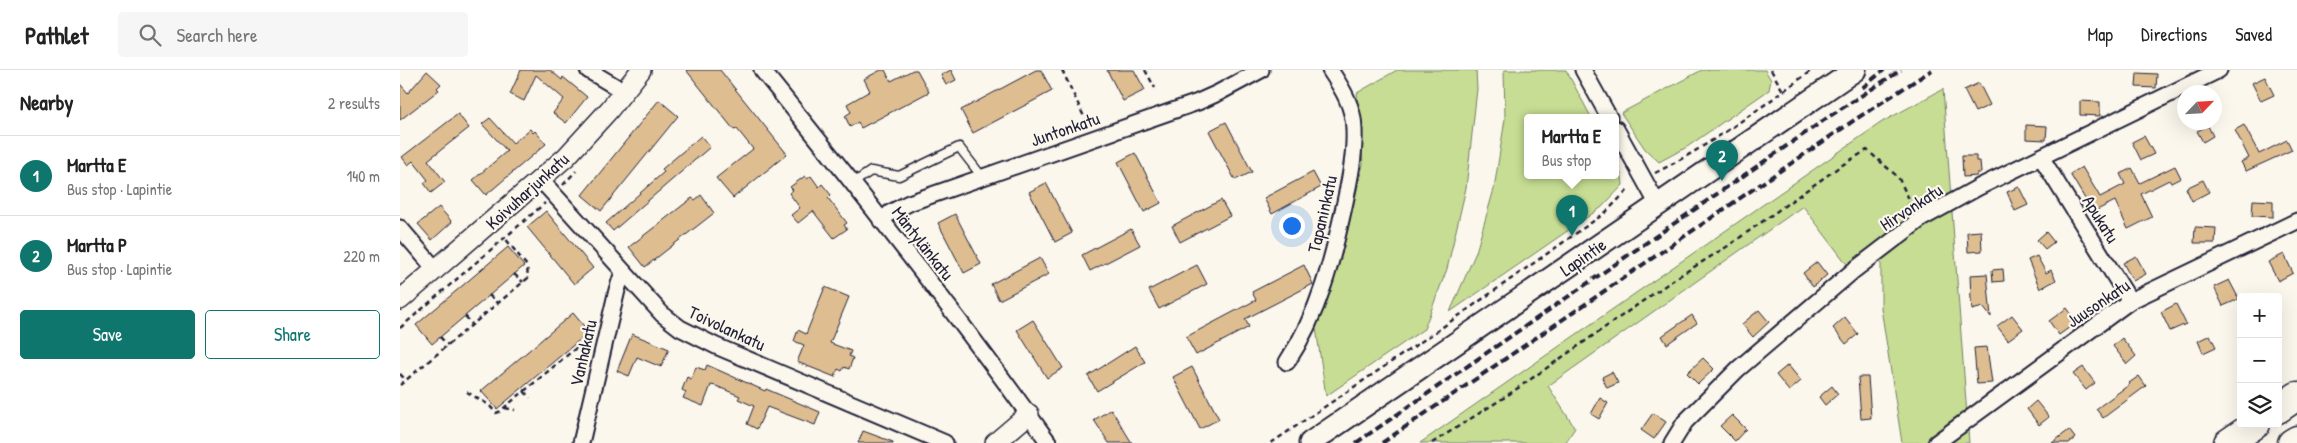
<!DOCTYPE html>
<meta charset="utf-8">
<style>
:root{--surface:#fff;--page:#f6f6f6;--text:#222;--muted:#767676;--line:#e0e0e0;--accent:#0f766e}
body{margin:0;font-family:"Patrick Hand",sans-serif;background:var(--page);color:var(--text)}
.controls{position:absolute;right:15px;bottom:15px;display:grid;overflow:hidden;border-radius:5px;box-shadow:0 5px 20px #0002}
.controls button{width:45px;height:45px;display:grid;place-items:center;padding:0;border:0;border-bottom:1px solid var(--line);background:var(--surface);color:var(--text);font:25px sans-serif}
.compass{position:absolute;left:1777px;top:15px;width:45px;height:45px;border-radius:50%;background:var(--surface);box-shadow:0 5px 20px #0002;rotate:65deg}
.you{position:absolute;left:891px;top:155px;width:18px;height:18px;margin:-12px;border:4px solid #fff;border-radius:50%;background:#1a73e8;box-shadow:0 0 0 8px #1a73e833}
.badge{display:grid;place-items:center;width:32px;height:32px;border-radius:50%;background:var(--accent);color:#fff;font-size:16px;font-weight:700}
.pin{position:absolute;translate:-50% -41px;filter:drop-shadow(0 1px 2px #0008)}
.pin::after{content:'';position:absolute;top:26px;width:18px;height:15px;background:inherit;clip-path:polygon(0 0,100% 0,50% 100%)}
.popup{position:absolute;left:1124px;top:44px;width:95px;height:65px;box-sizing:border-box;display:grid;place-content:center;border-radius:5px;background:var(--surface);filter:drop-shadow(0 1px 4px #0005);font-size:16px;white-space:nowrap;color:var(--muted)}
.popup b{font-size:19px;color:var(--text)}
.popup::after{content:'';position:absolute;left:50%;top:100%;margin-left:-10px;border:10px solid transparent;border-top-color:var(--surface)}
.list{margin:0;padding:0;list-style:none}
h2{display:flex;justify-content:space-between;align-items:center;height:65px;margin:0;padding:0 20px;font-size:21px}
h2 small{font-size:16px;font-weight:400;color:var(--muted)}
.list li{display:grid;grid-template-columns:32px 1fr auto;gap:15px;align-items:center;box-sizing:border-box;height:80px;padding:0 20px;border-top:1px solid var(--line)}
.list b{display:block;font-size:19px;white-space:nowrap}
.list p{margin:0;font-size:16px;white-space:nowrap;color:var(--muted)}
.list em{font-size:16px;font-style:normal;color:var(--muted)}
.actions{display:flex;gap:10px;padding:15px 20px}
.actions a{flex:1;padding:11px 0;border:1px solid var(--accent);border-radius:5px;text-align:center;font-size:18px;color:var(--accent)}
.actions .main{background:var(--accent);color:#fff}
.icon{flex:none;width:28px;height:28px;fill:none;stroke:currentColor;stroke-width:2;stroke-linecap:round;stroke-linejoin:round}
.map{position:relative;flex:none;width:1897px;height:373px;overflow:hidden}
header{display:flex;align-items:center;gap:30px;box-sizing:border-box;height:70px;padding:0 25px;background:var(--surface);border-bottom:1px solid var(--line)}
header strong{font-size:24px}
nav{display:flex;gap:28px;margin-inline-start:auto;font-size:18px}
.search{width:350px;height:45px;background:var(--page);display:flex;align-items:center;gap:12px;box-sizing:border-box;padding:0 18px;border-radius:5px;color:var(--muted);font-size:19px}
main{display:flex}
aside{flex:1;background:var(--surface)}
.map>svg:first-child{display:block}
.green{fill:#c6dd93;stroke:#748067}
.building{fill:#debd90;stroke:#22223b}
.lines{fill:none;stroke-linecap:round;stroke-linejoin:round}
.service-casing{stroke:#22223b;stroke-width:11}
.minor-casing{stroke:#22223b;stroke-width:19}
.tertiary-casing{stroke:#22223b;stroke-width:22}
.secondary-casing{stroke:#22223b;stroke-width:25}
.motorway-casing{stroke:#22223b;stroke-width:31}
.path{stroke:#22223b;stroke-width:2.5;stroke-dasharray:5 4;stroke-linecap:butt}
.service{stroke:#fbf7ec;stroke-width:8}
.minor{stroke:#fbf7ec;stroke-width:15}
.tertiary{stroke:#fbf7ec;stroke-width:19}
.secondary{stroke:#fbf7ec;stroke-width:21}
.motorway{stroke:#fbf7ec;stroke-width:28}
.rail{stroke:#22223b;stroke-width:4;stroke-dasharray:8 4;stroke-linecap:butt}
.labels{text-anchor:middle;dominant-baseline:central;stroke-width:4.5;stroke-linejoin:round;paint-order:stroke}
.street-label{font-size:18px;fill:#22223b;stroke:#fbf7ec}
</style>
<header>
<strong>Pathlet</strong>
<div class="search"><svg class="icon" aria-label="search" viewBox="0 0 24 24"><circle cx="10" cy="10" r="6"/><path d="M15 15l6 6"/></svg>Search here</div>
<nav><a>Map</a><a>Directions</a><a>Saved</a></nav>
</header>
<main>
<aside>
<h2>Nearby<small>2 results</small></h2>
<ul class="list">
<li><span class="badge">1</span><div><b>Martta E</b><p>Bus stop · Lapintie</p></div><em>140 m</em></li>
<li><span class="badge">2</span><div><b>Martta P</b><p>Bus stop · Lapintie</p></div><em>220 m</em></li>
</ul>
<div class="actions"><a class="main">Save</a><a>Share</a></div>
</aside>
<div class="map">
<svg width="1897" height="373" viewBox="0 0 1897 373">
<rect width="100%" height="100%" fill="#fbf7ec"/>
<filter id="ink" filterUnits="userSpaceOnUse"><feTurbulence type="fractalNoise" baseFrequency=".02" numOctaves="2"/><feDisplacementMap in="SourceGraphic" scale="10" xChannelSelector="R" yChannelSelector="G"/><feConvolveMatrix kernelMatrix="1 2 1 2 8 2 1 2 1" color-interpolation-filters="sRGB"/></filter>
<g filter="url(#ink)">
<g class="green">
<polygon points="997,0 1076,0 1077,19 1066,118 1047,199 1024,259 926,326 916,258 946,167 963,94 957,23"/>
<polygon points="1104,0 1166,0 1191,47 1128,47 1128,105 1216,105 1216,95 1222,106 1223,115 1202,137 1050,242 1076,182 1094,119 1105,49"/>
<polygon points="1302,0 1365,0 1371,10 1369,20 1287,77 1259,92 1245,79 1221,43"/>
<polygon points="1543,19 1569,373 1502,373 1481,238 1481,170 1449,197 1403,136 1148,316 1175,358 1165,373 1020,373 1482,52"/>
</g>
<g class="building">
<polygon points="121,0 150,0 162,10 163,7 187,27 166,53 153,43 164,29 136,5 124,31 110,24"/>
<polygon points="286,0 320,0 387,84 333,128 316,108 353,79 337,59 334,60"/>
<polygon points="481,0 485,0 491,11 513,0 517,0 529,22 461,58 458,52 450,57 445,46 451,42 447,34 470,21 464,9"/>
<polygon points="551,0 556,10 546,15 541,5"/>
<polygon points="636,0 641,0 652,21 573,63 561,40"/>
<polygon points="707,0 734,0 745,20 723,31"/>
<polygon points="27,1 41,14 37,18 39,20 0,50 0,14 8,23"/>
<polygon points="1737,3 1757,4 1756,18 1736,17"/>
<polygon points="1865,7 1874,25 1861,31 1852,13"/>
<polygon points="1579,13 1590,35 1575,42 1564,20"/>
<polygon points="259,30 278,46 201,141 182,125"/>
<polygon points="1680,31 1700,32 1700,46 1680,45"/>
<polygon points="58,44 69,58 28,90 45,112 31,123 24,113 28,110 13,91 8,95 2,87"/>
<polygon points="90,48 113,73 130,59 133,63 135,61 146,74 86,125 73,110 107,81 82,54"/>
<polygon points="826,52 852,102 835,110 809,61"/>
<polygon points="1626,55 1647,56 1646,70 1626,69"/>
<polygon points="1844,55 1859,84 1887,70 1892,80 1846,101 1841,92 1849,88 1835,60"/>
<polygon points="1808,56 1813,66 1803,72 1797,61"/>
<polygon points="301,66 310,77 213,161 206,153 264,102 262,99"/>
<polygon points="1744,66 1754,84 1741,90 1732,72"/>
<polygon points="735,83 761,133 744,142 718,92"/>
<polygon points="1562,86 1576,86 1576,91 1580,91 1581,103 1577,103 1577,106 1563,107"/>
<polygon points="1775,96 1781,108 1771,113 1769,110 1741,124 1752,147 1728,159 1715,131 1693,142 1670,104 1682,97 1700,127 1725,114 1720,104 1732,98 1740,113"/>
<polygon points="913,102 921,117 872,144 864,128"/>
<polygon points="405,106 407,109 411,106 419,117 422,114 431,125 428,128 447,153 444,155 447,159 434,168 413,141 398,153 391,145 400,138 389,123 393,120 390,117"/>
<polygon points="1803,110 1809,122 1792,131 1786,118"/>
<polygon points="646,113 672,163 655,172 629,122"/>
<polygon points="1619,117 1628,135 1615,141 1607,122"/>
<polygon points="301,125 314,143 245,197 229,177 292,128 295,130"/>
<polygon points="821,130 830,146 780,172 772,156"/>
<polygon points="1853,130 1873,131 1873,147 1852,146"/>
<polygon points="39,137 52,152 32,170 18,154"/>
<polygon points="146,141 193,198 174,214 127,157"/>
<polygon points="555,144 581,194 564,203 538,153"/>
<polygon points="1795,157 1816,158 1815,173 1794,173"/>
<polygon points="731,159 740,175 690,201 682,185"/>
<polygon points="1581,161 1582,181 1568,182 1567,162"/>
<polygon points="1646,162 1654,172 1645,179 1637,170"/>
<polygon points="108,177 124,196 32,274 16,255"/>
<polygon points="1884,184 1893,203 1878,211 1868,192"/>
<polygon points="1637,186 1646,203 1651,200 1656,210 1640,219 1628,190"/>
<polygon points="1736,186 1746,204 1733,211 1723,193"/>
<polygon points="640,188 649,204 599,230 591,214"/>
<polygon points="1417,192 1427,205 1413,217 1403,203"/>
<polygon points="797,195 807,214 759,239 749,220"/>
<polygon points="904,195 913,214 845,249 849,257 796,285 786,267 856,230 852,222"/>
<polygon points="1603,199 1604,211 1593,212 1592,200"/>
<polygon points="1587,204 1591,247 1583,237 1572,240 1571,229 1570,205"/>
<polygon points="1829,210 1839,229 1823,236 1814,217"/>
<polygon points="425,217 449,227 430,273 451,281 449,286 453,288 449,299 444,297 442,301 438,299 435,307 397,292 404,275 394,271 398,260 406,264"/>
<polygon points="1776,234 1786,254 1770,261 1761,242"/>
<polygon points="1667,238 1677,252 1659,265 1649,251"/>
<polygon points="1359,240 1369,252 1353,267 1342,254"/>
<polygon points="173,243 189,262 97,339 81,321"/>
<polygon points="1292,245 1297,253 1267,274 1262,266"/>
<polygon points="1612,245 1623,259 1608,270 1597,256"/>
<polygon points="1445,247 1458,264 1446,274 1433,258"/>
<polygon points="633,250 663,298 647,308 617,260"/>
<polygon points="232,264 269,279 261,297 237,287 229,306 217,301"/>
<polygon points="1810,265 1816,277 1803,283 1798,271"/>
<polygon points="1722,268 1736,286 1727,294 1713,276"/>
<polygon points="735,276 745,292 697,321 688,306"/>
<polygon points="1587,277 1592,313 1577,314 1574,278"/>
<polygon points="1303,288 1314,299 1298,314 1287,303"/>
<polygon points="307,295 365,321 366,319 420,342 415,355 367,337 357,359 347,354 354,336 338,329 340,326 316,316 311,315 303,336 283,328 286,322 282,320 287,307 291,309 296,297 305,300"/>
<polygon points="1388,295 1401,311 1389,321 1376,305"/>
<polygon points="792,297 819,349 800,359 773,307"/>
<polygon points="1683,297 1695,313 1686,320 1673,304"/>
<polygon points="1212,302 1218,313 1207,318 1202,307"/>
<polygon points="1739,306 1746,316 1703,348 1696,339 1730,314 1729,313"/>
<polygon points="1458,307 1468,307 1471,348 1461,349"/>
<polygon points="1432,316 1438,324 1425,335 1419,327"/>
<polygon points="1200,328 1208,333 1199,349 1191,344"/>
<polygon points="1636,331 1649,347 1639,355 1627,339"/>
<polygon points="711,339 732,373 709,373 694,350"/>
<polygon points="1253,343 1266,352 1254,369 1241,360"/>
<polygon points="1332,345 1346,359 1335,371 1320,356"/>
<polygon points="1669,360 1675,368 1669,373 1652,373"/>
<polygon points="463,361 493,372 493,373 458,373"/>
</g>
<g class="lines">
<defs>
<polyline id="service" points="453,113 471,101 499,106 559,77 583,108"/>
<g id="minor">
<polyline points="188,0 223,21"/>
<path d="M362,0C461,122 558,245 649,373"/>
<polyline points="1183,0 1209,47"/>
<polyline points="1216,59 1258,135"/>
<polyline points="1641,87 1730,231"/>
<polyline points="141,110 262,244 280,258 316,276 545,373"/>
<polyline points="481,151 490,143 509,133 798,32 818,23 861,0"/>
<polyline points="0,158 36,200"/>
<path d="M887,292C919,244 933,188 945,132C950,108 955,84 954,60C954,37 942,18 930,0"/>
<polyline points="181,373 217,220 223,202"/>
<polyline points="1272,373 1285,352 1338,299 1453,201 1521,149 1579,117 1819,0"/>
<polyline points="1536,373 1730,231 1897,151"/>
</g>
<g id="tertiary">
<polyline points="0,230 166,87 209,40 241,0"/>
<polyline points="595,373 629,344"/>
</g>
<polyline id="secondary" points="910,373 1455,0"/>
<g id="motorway">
<polyline points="1878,339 1897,326"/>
<polyline points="1828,373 1856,354"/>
<polyline points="1892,373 1897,370"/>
</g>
</defs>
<use href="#service" class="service-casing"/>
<use href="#minor" class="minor-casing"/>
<use href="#tertiary" class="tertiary-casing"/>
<use href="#secondary" class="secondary-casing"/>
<use href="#motorway" class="motorway-casing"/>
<g class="path">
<polyline points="662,0 688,55"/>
<polyline points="745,0 755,18"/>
<polyline points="1371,0 1383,21"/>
<path d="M1255,103C1311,75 1362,37 1412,0"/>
<polyline points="163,115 176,101"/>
<polyline points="114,204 123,212"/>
<polyline points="89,225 97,233"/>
<polyline points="65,246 72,254"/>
<polyline points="0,258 145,133"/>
<polyline points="40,267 48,275"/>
<polyline points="0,304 6,310"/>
<polyline points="0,315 128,208 127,196 105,168"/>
<polyline points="124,321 130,328"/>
<polyline points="67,322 89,335 96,343 99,342 182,273 189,278"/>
<polyline points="105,338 115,340"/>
<polyline points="871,373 1037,261 1205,143 1229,119"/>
<polyline points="1032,373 1105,327 1276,208 1328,176 1439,97 1467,80 1498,107 1508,127 1510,141"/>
</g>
<use href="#service" class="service"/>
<use href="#minor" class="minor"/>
<use href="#tertiary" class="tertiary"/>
<use href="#secondary" class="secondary"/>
<use href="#motorway" class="motorway"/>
<g class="rail">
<polyline points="1462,18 1484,0"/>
<polyline points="956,373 1430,46 1501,0"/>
<polyline points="982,373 1456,49 1532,0"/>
</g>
</g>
</g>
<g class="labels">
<g class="street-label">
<text transform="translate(665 59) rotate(-19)">Juntonkatu</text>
<text transform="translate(127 121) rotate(-42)">Koivuharjunkatu</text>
<text transform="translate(1511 137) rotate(-33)">Hirvonkatu</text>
<text transform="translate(922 144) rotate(-77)">Tapaninkatu</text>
<text transform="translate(1701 149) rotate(58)">Apukatu</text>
<text transform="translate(523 173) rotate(52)">Mäntylänkatu</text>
<text transform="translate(1183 187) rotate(-35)">Lapintie</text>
<text transform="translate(1698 233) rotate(-34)">Juusonkatu</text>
<text transform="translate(327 258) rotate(25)">Toivolankatu</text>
<text transform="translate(183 283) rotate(-77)">Vanhakatu</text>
</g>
</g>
</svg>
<div class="controls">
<button>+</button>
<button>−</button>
<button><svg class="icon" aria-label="layers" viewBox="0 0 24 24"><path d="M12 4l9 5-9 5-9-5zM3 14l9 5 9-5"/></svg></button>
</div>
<svg class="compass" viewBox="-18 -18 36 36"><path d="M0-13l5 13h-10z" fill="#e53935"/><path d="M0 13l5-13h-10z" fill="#767676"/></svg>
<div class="you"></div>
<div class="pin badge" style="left:1172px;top:166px">1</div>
<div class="popup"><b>Martta E</b>Bus stop</div>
<div class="pin badge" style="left:1322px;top:111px">2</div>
</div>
</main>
